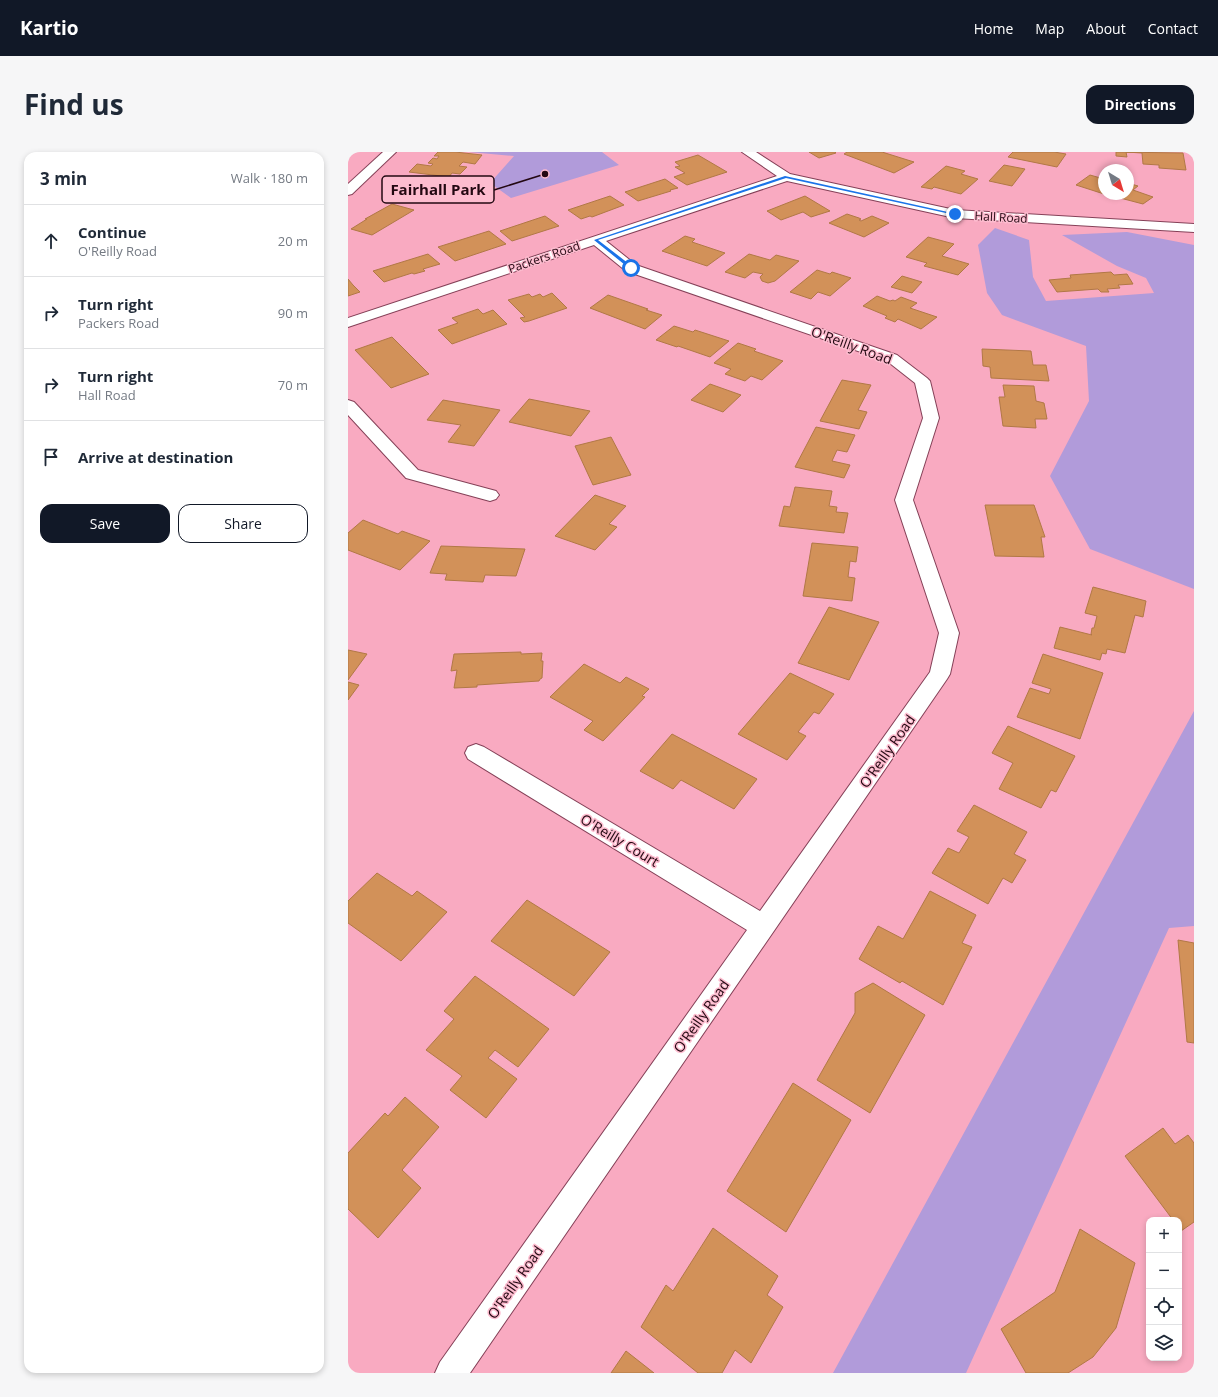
<!DOCTYPE html>
<meta charset="utf-8">
<style>
:root{--surface:#fff;--page:#f6f6f7;--text:#1f2937;--muted:#747a83;--line:#e0e1e3;--accent:#111827}
body{margin:0;font-family:"Open Sans",sans-serif;background:var(--page);color:var(--text)}
.controls{position:absolute;right:12px;bottom:12px;display:grid;overflow:hidden;border-radius:8px;box-shadow:0 2px 6px #0003}
.controls button{width:36px;height:36px;display:grid;place-items:center;padding:0;border:0;border-bottom:1px solid var(--line);background:var(--surface);color:var(--text);font:20px sans-serif}
.compass{position:absolute;left:750px;top:12px;width:36px;height:36px;border-radius:50%;background:var(--surface);box-shadow:0 2px 6px #0003;rotate:142deg}
.stop{position:absolute;width:12px;height:12px;margin:-9px;border:3px solid #1a73e8;border-radius:50%;background:#fff}
.stop.end{background:#1a73e8;border-color:#fff;box-shadow:0 1px 4px #0008}
.list{margin:0;padding:0;list-style:none}
h2{display:flex;justify-content:space-between;align-items:center;height:52px;margin:0;padding:0 16px;font-size:17px}
h2 small{font-size:13px;font-weight:400;color:var(--muted)}
.list li{display:grid;grid-template-columns:26px 1fr auto;gap:12px;align-items:center;box-sizing:border-box;height:72px;padding:0 16px;border-top:1px solid var(--line)}
.list b{display:block;font-size:15px;white-space:nowrap}
.list p{margin:0;font-size:13px;white-space:nowrap;color:var(--muted)}
.list em{font-size:13px;font-style:normal;color:var(--muted)}
.actions{display:flex;gap:8px;padding:12px 16px}
.actions a{flex:1;padding:9px 0;border:1px solid var(--accent);border-radius:12px;text-align:center;font-size:14px;color:var(--accent)}
.actions .main{background:var(--accent);color:#fff}
.icon{flex:none;width:22px;height:22px;fill:none;stroke:currentColor;stroke-width:2;stroke-linecap:round;stroke-linejoin:round}
.map{position:relative;flex:none;width:846px;height:1221px;overflow:hidden;border-radius:12px}
header{display:flex;align-items:center;gap:24px;box-sizing:border-box;height:56px;padding:0 20px;background:var(--accent);color:#fff}
header strong{font-size:19px}
nav{display:flex;gap:22px;margin-inline-start:auto;font-size:14px}
.intro{display:flex;align-items:center;justify-content:space-between;box-sizing:border-box;height:96px;padding:0 24px}
h1{margin:0;font-size:28px}
.button{padding:10px 18px;border-radius:12px;background:var(--accent);color:#fff;font-size:14px;font-weight:700}
main{display:flex;gap:24px;padding:0 24px}
aside{flex:1;background:var(--surface);border-radius:12px;box-shadow:0 2px 6px #0003}
.map>svg:first-child{display:block}
.green{fill:#b19bda}
.building{fill:#d29159;stroke:#b17846}
.lines{fill:none;stroke-linecap:round;stroke-linejoin:round}
.street-casing{stroke:#854158;stroke-width:2}
.street{fill:#fff;fill-rule:evenodd}
.route{fill:#1a73e8}
.labels{text-anchor:middle;dominant-baseline:central;stroke-width:3;stroke-linejoin:round;paint-order:stroke}
.far-street-label{font-size:12px;fill:#230812;stroke:#fdbccf}
.street-label{font-size:14px;fill:#230812;stroke:#fdbccf}
.leader{fill:none;stroke:#230812;stroke-width:1.5}
.callout-dot{fill:#230812;stroke:#fdbccf;stroke-width:1.5}
.callout{fill:#fdbccf;stroke:#230812;stroke-width:1.5}
.callout-label{font-size:15px;text-anchor:middle;font-weight:bold;fill:#230812}
</style>
<header>
<strong>Kartio</strong>
<nav><a>Home</a><a>Map</a><a>About</a><a>Contact</a></nav>
</header>
<div class="intro"><h1>Find us</h1><a class="button">Directions</a></div>
<main>
<aside>
<h2>3 min<small>Walk · 180 m</small></h2>
<ul class="list">
<li><svg class="icon" aria-label="ahead" viewBox="0 0 24 24"><path d="M12 20V5M6 11l6-6 6 6"/></svg><div><b>Continue</b><p>O'Reilly Road</p></div><em>20 m</em></li>
<li><svg class="icon" aria-label="right" viewBox="0 0 24 24"><path d="M7 20v-9h11M14 6l5 5-5 5"/></svg><div><b>Turn right</b><p>Packers Road</p></div><em>90 m</em></li>
<li><svg class="icon" aria-label="right" viewBox="0 0 24 24"><path d="M7 20v-9h11M14 6l5 5-5 5"/></svg><div><b>Turn right</b><p>Hall Road</p></div><em>70 m</em></li>
<li><svg class="icon" aria-label="arrive" viewBox="0 0 24 24"><path d="M6 21V4h12l-3 4 3 4H6"/></svg><div><b>Arrive at destination</b></div></li>
</ul>
<div class="actions"><a class="main">Save</a><a>Share</a></div>
</aside>
<div class="map">
<svg width="846" height="1221" viewBox="0 0 846 1221">
<rect width="100%" height="100%" fill="#f9aac1"/>
<g class="green">
<polygon points="121,0 254,0 271,13 163,46 142,31 166,4"/>
<polygon points="647,76 681,88 685,125 698,149 806,141 798,126 769,114 714,83 779,80 846,93 846,437 742,397 702,324 741,249 738,194 654,163 639,141 630,93"/>
<polygon points="846,559 846,774 821,776 618,1221 485,1221"/>
</g>
<g class="building">
<polygon points="90,0 107,0 134,3 127,12 115,10 111,14 119,15 112,22 104,21 101,25 61,20 69,12 83,14 85,12 80,11 85,6 89,7 91,4 86,4"/>
<polygon points="461,0 487,0 488,1 471,6"/>
<polygon points="499,0 534,0 566,10 546,21 496,2"/>
<polygon points="665,0 706,0 718,2 709,15 660,5"/>
<polygon points="768,0 835,1 838,18 811,16 811,13 795,12 794,1 778,0 779,5 768,4"/>
<polygon points="350,3 379,20 339,33 326,25 337,21 327,15 332,14 327,10"/>
<polygon points="656,13 677,17 664,34 641,29"/>
<polygon points="598,14 617,19 613,22 630,27 613,42 586,35 584,37 573,35"/>
<polygon points="742,23 756,27 756,42 728,33"/>
<polygon points="317,27 330,36 322,38 323,39 290,49 277,40"/>
<polygon points="780,31 790,34 785,38 805,45 795,52 757,42 780,42"/>
<polygon points="262,44 276,53 244,65 242,64 233,67 220,58"/>
<polygon points="457,44 482,59 463,65 455,60 433,68 419,59"/>
<polygon points="44,52 66,58 24,83 3,77 19,67 17,67"/>
<polygon points="499,62 511,66 513,67 511,68 513,69 524,64 541,71 516,85 481,71"/>
<polygon points="197,64 211,74 164,89 152,79"/>
<polygon points="141,79 158,92 107,109 90,95"/>
<polygon points="337,84 347,87 344,90 377,101 359,114 314,99"/>
<polygon points="580,85 606,92 594,104 621,112 610,123 576,114 579,111 558,105"/>
<polygon points="80,102 92,112 75,117 77,119 66,122 64,121 36,130 25,119"/>
<polygon points="401,102 422,108 428,103 451,109 427,129 420,131 414,129 412,125 415,122 405,120 397,126 377,120"/>
<polygon points="469,118 482,122 484,120 503,126 482,144 470,140 463,147 442,140"/>
<polygon points="763,120 766,123 779,122 785,132 770,133 772,136 759,137 761,140 753,140 750,137 709,140 701,128 723,126 722,123"/>
<polygon points="554,124 574,130 564,141 543,135"/>
<polygon points="0,127 5,133 12,140 0,144"/>
<polygon points="204,141 219,156 181,169 176,170 172,166 177,165 160,148 181,142 184,145 192,142 195,145"/>
<polygon points="260,143 300,157 298,158 314,163 297,177 242,156"/>
<polygon points="529,144 542,149 545,148 547,149 553,145 569,151 562,156 589,165 573,177 550,167 547,170 537,166 539,164 515,154"/>
<polygon points="130,157 135,162 145,158 159,172 104,192 90,178 110,171 104,166"/>
<polygon points="326,174 345,180 347,178 381,189 362,205 330,194 329,195 308,188"/>
<polygon points="44,185 81,222 43,236 7,198"/>
<polygon points="390,191 408,197 406,199 435,209 414,228 403,224 397,229 377,222 383,217 366,211"/>
<polygon points="634,197 683,199 685,213 698,213 701,229 643,226 642,215 635,214"/>
<polygon points="494,228 523,233 510,258 519,260 511,277 472,269"/>
<polygon points="362,232 393,243 375,260 343,248"/>
<polygon points="655,233 686,234 688,249 696,251 699,267 687,267 688,276 655,274 651,245 657,245"/>
<polygon points="181,247 242,259 223,284 161,270"/>
<polygon points="95,248 152,258 126,294 100,290 113,273 79,268"/>
<polygon points="468,275 507,283 499,300 489,298 484,309 502,313 496,326 447,315"/>
<polygon points="263,285 283,323 245,333 227,294"/>
<polygon points="447,335 484,339 481,354 489,355 488,360 500,361 496,381 431,374 436,354 442,355"/>
<polygon points="247,343 278,354 261,372 269,375 247,398 207,384"/>
<polygon points="637,353 686,353 697,385 693,385 696,405 647,404"/>
<polygon points="15,368 50,382 54,379 82,389 52,418 0,398 0,381"/>
<polygon points="464,391 510,395 508,410 502,409 500,425 507,426 504,449 455,444"/>
<polygon points="93,394 177,397 168,424 137,423 135,430 97,428 99,422 82,421"/>
<polygon points="745,435 798,449 795,465 787,463 777,501 759,497 758,502 754,501 752,508 706,496 712,475 744,483 743,482 744,476 746,476 749,464 737,461"/>
<polygon points="481,455 531,470 501,528 450,511"/>
<polygon points="0,498 19,502 0,528"/>
<polygon points="173,500 173,502 194,501 193,509 195,509 194,526 192,527 191,529 129,533 129,535 106,536 109,518 103,519 106,502"/>
<polygon points="695,502 755,521 732,587 669,565 682,536 701,542 703,537 684,531"/>
<polygon points="236,512 272,531 278,525 301,537 294,544 297,545 255,589 236,578 245,569 202,545"/>
<polygon points="442,521 486,542 471,562 466,560 450,580 458,584 439,608 390,582"/>
<polygon points="0,530 11,533 0,548"/>
<polygon points="660,574 727,604 708,640 703,638 693,656 651,637 665,611 644,601"/>
<polygon points="324,582 409,627 386,657 333,628 325,637 292,619"/>
<polygon points="626,653 679,680 666,702 678,708 664,731 655,726 640,752 584,721 600,696 611,701 621,685 609,679"/>
<polygon points="29,721 64,744 69,739 99,760 53,809 0,771 0,749"/>
<polygon points="582,739 628,763 614,791 624,795 595,853 554,829 552,831 511,807 530,774 555,787"/>
<polygon points="179,748 262,800 226,844 143,789"/>
<polygon points="830,788 846,791 846,891 839,890"/>
<polygon points="127,824 201,877 170,915 147,898 140,906 169,927 138,966 102,938 114,924 78,898 106,867 96,859"/>
<polygon points="525,831 577,863 522,961 469,928 507,861 507,841"/>
<polygon points="445,931 503,968 438,1080 379,1039"/>
<polygon points="57,945 91,975 54,1018 73,1036 30,1086 0,1057 0,1001 37,961 40,964"/>
<polygon points="815,976 827,992 840,983 846,991 846,1070 833,1079 831,1076 831,1068 825,1068 777,1004"/>
<polygon points="365,1076 430,1124 419,1143 435,1155 403,1211 387,1198 374,1221 350,1221 293,1175 318,1133 325,1139"/>
<polygon points="732,1077 787,1111 768,1176 745,1205 720,1221 678,1221 653,1177 707,1140"/>
<polygon points="278,1199 306,1221 263,1221"/>
</g>
<g class="lines">
<defs>
<g id="street">
<polygon points="35,0 48,0 4,42 0,43 0,32"/>
<polygon points="394,0 408,0 442,22 607,58 846,72 846,80 607,66 439,29 258,89 288,113 549,203 579,226 582,229 591,266 565,348 611,481 602,522 599,527 122,1221 87,1221 92,1210 399,778 120,607 117,601 120,595 128,592 136,595 412,759 582,520 591,481 547,348 575,266 567,231 539,209 278,119 246,93 0,175 0,166 429,24"/>
<polygon points="0,248 6,250 70,318 148,339 151,343 148,347 142,349 58,326 0,263"/>
</g>
</defs>
<use href="#street" class="street-casing"/>
<use href="#street" class="street"/>
</g>
<polygon class="route" points="437,24 609,62 607,63 438,26 250,88 285,115 285,117 282,117 246,88"/>
<g class="labels">
<g class="far-street-label">
<text transform="translate(653 65) rotate(3)">Hall Road</text>
<text transform="translate(196 105) rotate(-19)">Packers Road</text>
</g>
<g class="street-label">
<text transform="translate(504 193) rotate(20)">O'Reilly Road</text>
<text transform="translate(539 599) rotate(-55)">O'Reilly Road</text>
<text transform="translate(272 688) rotate(31)">O'Reilly Court</text>
<text transform="translate(353 864) rotate(-55)">O'Reilly Road</text>
<text transform="translate(167 1130) rotate(-55)">O'Reilly Road</text>
</g>
</g>
<path class="leader" d="M197 22L146 38"/>
<circle class="callout-dot" cx="197" cy="22" r="4"/>
<rect class="callout" x="34" y="24" width="112" height="27" rx="4"/>
<g class="callout-label">
<text x="90" y="43">Fairhall Park</text>
</g>
</svg>
<div class="controls">
<button>+</button>
<button>−</button>
<button><svg class="icon" aria-label="locate" viewBox="0 0 24 24"><circle cx="12" cy="12" r="6"/><path d="M12 2v4M12 18v4M2 12h4M18 12h4"/></svg></button>
<button><svg class="icon" aria-label="layers" viewBox="0 0 24 24"><path d="M12 4l9 5-9 5-9-5zM3 14l9 5 9-5"/></svg></button>
</div>
<svg class="compass" viewBox="-18 -18 36 36"><path d="M0-13l5 13h-10z" fill="#e53935"/><path d="M0 13l5-13h-10z" fill="#747a83"/></svg>
<div class="stop" style="left:283px;top:116px"></div>
<div class="stop end" style="left:607px;top:62px"></div>
</div>
</main>
